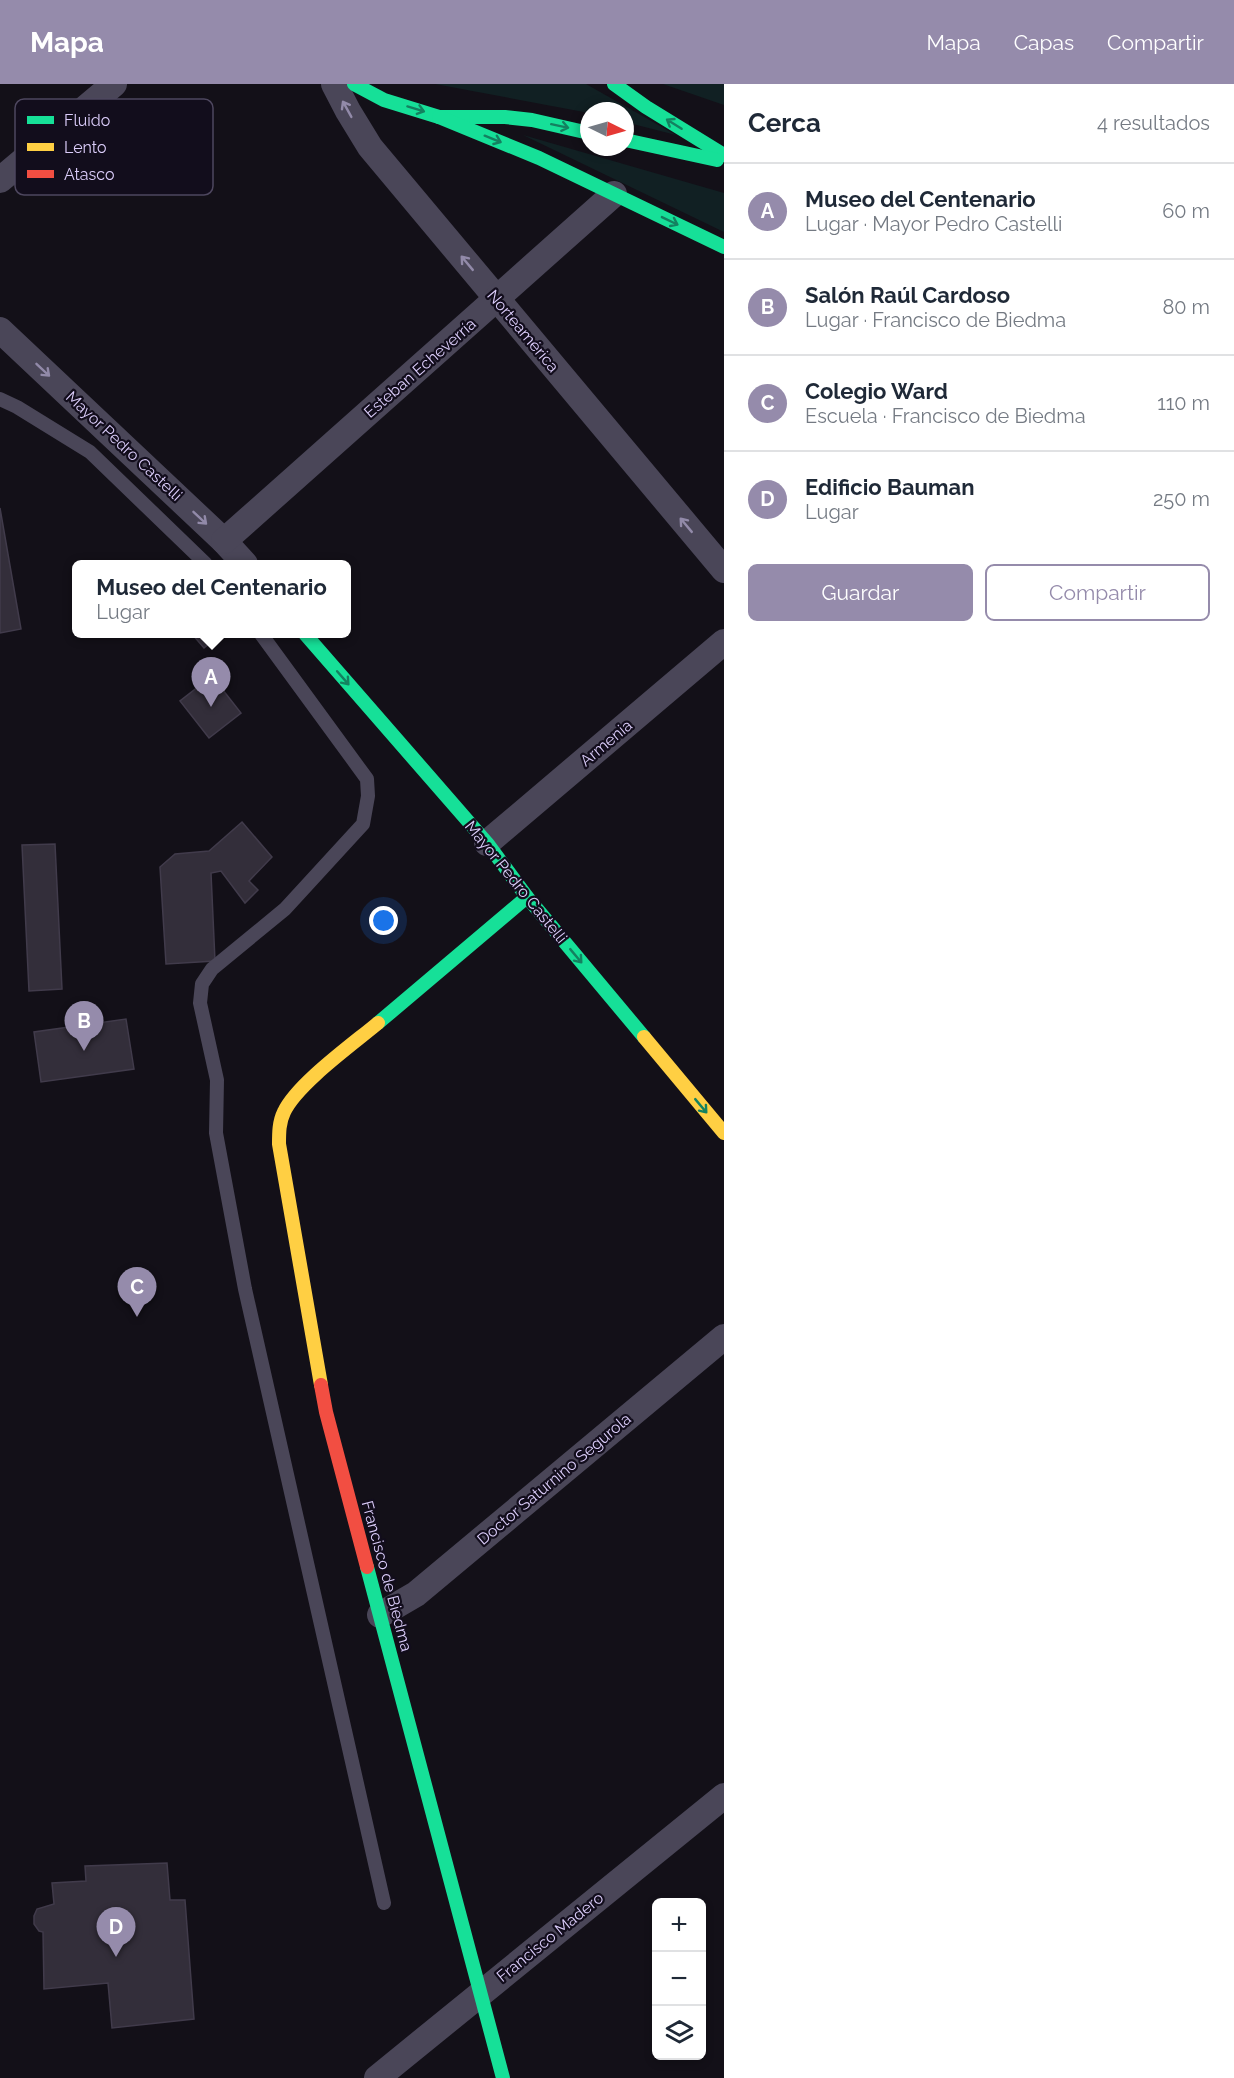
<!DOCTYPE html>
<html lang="es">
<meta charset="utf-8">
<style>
:root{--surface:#fff;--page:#f6f6f7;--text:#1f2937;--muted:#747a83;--line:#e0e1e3;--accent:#958bab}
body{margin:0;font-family:Raleway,sans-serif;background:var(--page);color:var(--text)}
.controls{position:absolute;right:18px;bottom:18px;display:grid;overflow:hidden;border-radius:9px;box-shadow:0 3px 9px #0003}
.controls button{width:54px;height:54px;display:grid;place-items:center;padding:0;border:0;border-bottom:2px solid var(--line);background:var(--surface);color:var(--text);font:30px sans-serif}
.compass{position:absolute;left:580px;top:18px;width:54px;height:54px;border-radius:50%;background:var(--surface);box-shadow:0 3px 9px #0003;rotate:95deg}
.you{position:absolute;left:384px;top:837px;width:21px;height:21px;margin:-15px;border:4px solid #fff;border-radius:50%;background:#1a73e8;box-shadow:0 0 0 9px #1a73e833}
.badge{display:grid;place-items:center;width:39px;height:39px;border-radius:50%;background:var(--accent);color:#fff;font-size:20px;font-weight:700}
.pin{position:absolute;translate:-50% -50px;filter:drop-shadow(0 2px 3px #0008)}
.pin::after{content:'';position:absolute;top:32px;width:21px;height:18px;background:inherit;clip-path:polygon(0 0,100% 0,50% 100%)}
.popup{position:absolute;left:72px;top:476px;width:279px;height:78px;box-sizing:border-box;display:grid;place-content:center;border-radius:9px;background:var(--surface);filter:drop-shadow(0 2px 4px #0005);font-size:20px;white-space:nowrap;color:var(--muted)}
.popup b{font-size:22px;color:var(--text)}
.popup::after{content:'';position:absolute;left:50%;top:100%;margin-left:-12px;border:12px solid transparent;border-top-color:var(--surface)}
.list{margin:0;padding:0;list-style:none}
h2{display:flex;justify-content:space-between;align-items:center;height:78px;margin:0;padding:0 24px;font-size:26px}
h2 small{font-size:20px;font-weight:400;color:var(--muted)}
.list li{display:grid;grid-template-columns:39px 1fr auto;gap:18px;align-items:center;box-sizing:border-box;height:96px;padding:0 24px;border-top:2px solid var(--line)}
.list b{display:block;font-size:22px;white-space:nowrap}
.list p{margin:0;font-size:20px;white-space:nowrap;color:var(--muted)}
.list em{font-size:20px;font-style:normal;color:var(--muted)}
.actions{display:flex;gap:12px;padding:18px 24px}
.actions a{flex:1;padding:14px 0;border:2px solid var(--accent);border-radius:9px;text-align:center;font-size:21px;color:var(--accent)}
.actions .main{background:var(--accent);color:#fff}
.icon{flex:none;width:33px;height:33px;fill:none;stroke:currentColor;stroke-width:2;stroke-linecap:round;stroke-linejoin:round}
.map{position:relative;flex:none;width:724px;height:1994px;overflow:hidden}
header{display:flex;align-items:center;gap:36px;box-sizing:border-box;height:84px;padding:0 30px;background:var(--accent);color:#fff}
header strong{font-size:28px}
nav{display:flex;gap:33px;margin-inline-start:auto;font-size:21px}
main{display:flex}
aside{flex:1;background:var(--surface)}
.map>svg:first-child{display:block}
.green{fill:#112023}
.building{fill:#332e3a;stroke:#413b4b;stroke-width:1.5}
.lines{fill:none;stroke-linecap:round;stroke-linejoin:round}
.lane{stroke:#4a4658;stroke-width:14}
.street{stroke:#4a4658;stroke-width:26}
.fast{stroke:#16e098;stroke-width:14}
.slow{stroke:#ffcf43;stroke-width:14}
.jam{stroke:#f24e42;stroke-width:14}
.oneway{stroke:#928aa9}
.oneway2{stroke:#148160}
.labels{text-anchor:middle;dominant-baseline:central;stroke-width:4.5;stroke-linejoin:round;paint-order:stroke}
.street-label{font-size:16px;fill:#dbcdfa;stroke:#120d1c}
.key{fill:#120d1c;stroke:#4e475f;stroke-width:1.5}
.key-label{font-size:16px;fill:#dbcdfa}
</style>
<header>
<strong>Mapa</strong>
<nav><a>Mapa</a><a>Capas</a><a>Compartir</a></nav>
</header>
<main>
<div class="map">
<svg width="724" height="1994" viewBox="0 0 724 1994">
<rect width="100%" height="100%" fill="#131018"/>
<g class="green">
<polygon points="435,0 586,0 676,51 625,38 625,27 589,27 589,29"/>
<polygon points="663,0 724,0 724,21"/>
<polygon points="523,51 724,109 724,148"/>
</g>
<g class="building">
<polygon points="0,424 21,545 0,549"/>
<polygon points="192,550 221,550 204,564"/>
<polygon points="212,592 241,629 209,654 180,617"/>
<polygon points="242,738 272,773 249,797 258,806 245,819 221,787 211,789 215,877 166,880 160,783 175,770 209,767"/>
<polygon points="55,760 62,905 29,907 22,761"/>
<polygon points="126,935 134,985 41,998 34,948"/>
<polygon points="167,1779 170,1816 185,1816 194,1935 112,1944 108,1899 44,1905 43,1848 39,1847 34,1840 34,1832 37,1825 54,1820 52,1799 86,1797 85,1782"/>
</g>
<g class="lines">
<g class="lane">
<polyline points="0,315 17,323 90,368 206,480"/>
<polyline points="261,550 367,695 368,712 363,740 285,825 212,885 202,900 200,919 217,996 216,1049 245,1205 384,1819"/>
</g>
<g class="street">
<polyline points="334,0 348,27 370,63 724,486"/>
<polyline points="0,96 114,0"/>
<polyline points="0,246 224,457 245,480"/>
<polyline points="224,457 614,110"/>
<polyline points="487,759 724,558"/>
<polyline points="380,1531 416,1510 724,1253"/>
<polyline points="377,1994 724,1712"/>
</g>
<g class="fast">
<polyline points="354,0 384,16 439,33 505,33 532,36 589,49"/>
<polyline points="614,0 646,23 724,71"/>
<polyline points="439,33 539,74 724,163"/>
<polyline points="625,56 717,76"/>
<polyline points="305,550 487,759 527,813 644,953"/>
<polyline points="378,939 527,813"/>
<polyline points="367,1483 503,1994"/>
</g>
<g class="slow">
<polyline points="644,953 724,1049"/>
<path d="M321,1301L279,1060C279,1049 279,1038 284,1028C297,1000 353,960 378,939"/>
</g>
<polyline class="jam" points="321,1301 326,1328 367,1483"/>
</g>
<defs><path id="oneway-shaft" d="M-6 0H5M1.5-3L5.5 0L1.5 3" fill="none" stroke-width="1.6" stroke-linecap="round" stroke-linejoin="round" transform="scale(1.5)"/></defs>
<g class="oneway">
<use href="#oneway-shaft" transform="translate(347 25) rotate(-119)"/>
<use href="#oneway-shaft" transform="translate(467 179) rotate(-130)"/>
<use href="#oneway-shaft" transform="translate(43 286) rotate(43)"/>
<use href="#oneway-shaft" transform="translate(200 434) rotate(43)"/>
<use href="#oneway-shaft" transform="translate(686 441) rotate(-130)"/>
</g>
<g class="oneway2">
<use href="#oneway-shaft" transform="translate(416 25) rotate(17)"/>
<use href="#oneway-shaft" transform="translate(674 40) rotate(-148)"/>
<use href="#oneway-shaft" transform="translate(560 42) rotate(12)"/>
<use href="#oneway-shaft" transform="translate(493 55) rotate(22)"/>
<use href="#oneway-shaft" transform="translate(670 137) rotate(26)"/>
<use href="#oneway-shaft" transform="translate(343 594) rotate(49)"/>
<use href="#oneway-shaft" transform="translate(576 872) rotate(50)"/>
<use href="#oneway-shaft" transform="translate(701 1022) rotate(50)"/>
</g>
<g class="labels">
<g class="street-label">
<text transform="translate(523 247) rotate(50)">Norteamérica</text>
<text transform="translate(420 284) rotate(-41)">Esteban Echeverría</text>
<text transform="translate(124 362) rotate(43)">Mayor Pedro Castelli</text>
<text transform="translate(606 659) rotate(-40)">Armenia</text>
<text transform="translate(516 798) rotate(51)">Mayor Pedro Castelli</text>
<text transform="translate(554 1395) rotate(-40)">Doctor Saturnino Segurola</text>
<text transform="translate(387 1492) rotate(75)">Francisco de Biedma</text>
<text transform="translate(550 1853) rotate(-39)">Francisco Madero</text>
</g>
</g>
<rect x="15" y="15" width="198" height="96" rx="9" class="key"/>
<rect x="27" y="32" width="27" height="8" fill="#16e098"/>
<rect x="27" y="59" width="27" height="8" fill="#ffcf43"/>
<rect x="27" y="86" width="27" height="8" fill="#f24e42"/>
<g class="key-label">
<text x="64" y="42">Fluido</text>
<text x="64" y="69">Lento</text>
<text x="64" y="96">Atasco</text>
</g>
</svg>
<div class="controls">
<button>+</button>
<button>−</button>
<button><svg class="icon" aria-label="layers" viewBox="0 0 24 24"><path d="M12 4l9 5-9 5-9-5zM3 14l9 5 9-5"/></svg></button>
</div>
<svg class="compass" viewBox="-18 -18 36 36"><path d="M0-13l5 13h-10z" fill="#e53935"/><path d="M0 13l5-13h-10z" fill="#747a83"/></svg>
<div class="you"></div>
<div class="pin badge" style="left:211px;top:623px">A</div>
<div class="popup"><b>Museo del Centenario</b>Lugar</div>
<div class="pin badge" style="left:84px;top:967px">B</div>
<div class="pin badge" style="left:137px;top:1233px">C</div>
<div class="pin badge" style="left:116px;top:1873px">D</div>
</div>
<aside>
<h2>Cerca<small>4 resultados</small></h2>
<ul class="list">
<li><span class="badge">A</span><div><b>Museo del Centenario</b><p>Lugar · Mayor Pedro Castelli</p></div><em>60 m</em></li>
<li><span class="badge">B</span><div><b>Salón Raúl Cardoso</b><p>Lugar · Francisco de Biedma</p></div><em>80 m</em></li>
<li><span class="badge">C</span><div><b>Colegio Ward</b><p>Escuela · Francisco de Biedma</p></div><em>110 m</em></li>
<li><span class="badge">D</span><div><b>Edificio Bauman</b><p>Lugar</p></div><em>250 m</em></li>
</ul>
<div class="actions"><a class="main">Guardar</a><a>Compartir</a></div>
</aside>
</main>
